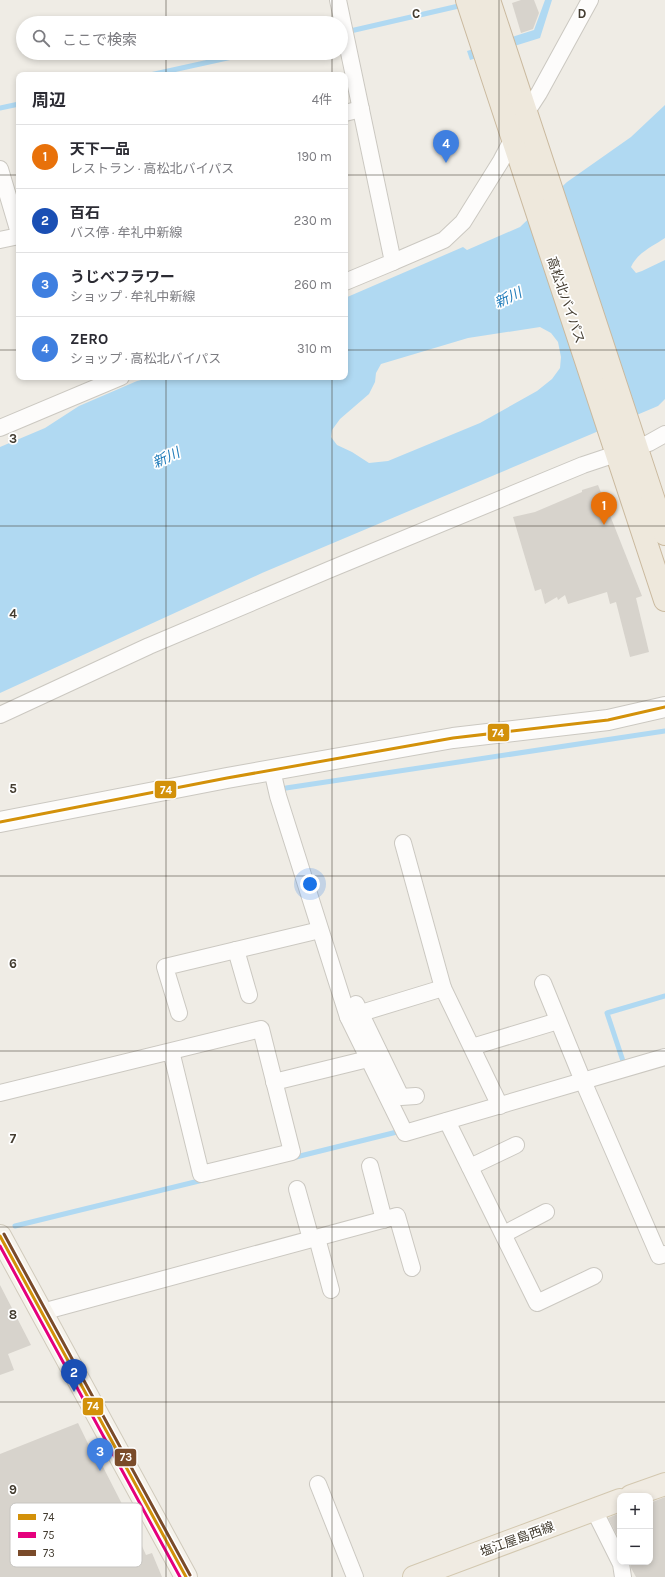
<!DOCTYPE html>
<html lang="ja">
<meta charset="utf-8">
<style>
:root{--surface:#fff;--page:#f7f7f7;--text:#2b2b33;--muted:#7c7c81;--line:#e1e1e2;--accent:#807a70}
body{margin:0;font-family:Karla,"Noto Sans JP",sans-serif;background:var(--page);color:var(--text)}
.controls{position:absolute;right:12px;bottom:12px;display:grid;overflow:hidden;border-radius:8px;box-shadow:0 2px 6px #0003}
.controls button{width:36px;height:36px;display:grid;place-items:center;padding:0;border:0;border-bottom:1px solid var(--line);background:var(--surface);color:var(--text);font:20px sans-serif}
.you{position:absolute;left:310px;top:884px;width:14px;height:14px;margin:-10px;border:3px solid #fff;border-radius:50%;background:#1a73e8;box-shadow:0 0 0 6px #1a73e833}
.badge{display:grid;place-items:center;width:26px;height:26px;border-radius:50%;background:var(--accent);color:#fff;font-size:13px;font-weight:700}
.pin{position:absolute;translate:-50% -33px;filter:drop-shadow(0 1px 2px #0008)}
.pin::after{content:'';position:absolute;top:21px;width:14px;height:12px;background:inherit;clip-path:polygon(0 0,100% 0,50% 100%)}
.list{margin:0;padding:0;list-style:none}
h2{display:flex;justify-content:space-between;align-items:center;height:52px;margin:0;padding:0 16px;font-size:17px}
h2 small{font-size:13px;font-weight:400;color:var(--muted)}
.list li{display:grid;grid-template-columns:26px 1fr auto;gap:12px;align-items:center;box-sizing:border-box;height:64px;padding:0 16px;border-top:1px solid var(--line)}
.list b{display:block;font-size:15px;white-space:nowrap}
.list p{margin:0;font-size:13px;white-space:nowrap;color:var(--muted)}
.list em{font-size:13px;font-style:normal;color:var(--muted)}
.icon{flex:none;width:22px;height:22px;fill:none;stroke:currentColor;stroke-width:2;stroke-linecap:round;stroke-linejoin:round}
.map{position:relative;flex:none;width:665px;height:1577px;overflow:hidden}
.search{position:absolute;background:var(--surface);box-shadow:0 2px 6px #0003;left:16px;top:16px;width:332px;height:44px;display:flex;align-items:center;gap:10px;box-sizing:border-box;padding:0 14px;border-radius:22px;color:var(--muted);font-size:15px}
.panel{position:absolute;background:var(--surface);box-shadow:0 2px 6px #0003;left:16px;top:72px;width:332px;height:308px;border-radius:8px}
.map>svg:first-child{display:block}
.water{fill:#b0d9f2;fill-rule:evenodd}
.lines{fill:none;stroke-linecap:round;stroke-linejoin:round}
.stream{stroke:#b0d9f2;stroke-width:5}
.building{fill:#d7d3cc}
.minor-casing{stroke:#cbc8c1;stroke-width:18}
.tertiary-casing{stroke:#cbc8c1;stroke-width:22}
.secondary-casing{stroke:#d0cabc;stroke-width:24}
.primary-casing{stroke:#d3c8b0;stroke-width:24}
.trunk-casing{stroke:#cab99e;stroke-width:24}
.minor{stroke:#fdfcfb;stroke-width:16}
.tertiary{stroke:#fdfcfb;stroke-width:20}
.secondary{stroke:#f6f3ec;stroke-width:22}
.primary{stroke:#f0ebe2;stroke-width:22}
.trunk{stroke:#eee8dc;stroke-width:22}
.bus-1-casing{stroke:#fff;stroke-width:6}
.bus-2-casing{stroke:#fff;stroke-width:6}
.bus-3-casing{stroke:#fff;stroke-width:6}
.bus-1{stroke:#d3910a;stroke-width:3}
.bus-2{stroke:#e5007d;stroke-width:3}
.bus-3{stroke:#7a4b2a;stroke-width:3}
.grid{fill:none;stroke:#443d31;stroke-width:1;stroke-opacity:0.55}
.labels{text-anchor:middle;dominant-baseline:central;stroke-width:3.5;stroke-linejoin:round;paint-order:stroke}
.street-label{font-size:13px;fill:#443d31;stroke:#fff}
.water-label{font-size:14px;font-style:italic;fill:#207cba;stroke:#fff}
.key{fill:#fff;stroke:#c7c5c1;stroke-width:1}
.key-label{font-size:11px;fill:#443d31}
.grid-label{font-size:13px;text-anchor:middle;font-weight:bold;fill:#443d31;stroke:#fff;stroke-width:3.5;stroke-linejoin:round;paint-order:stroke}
.line-badge{stroke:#fff;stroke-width:1.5}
.badge-label{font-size:11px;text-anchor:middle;font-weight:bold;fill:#fff}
</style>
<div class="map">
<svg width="665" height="1577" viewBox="0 0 665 1577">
<rect width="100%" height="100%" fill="#efece5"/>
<g class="water">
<polygon points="545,0 552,0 540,38 470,60 467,51 534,30"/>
<path d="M665,105V238C653,246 637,253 631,267L636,273L642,271L665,260V399L658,406L262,573L0,693V447L45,428L79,406L137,381L154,377H345V298L463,247L467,250L520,227L567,182L631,137ZM540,327L551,333L558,342L561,357L560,368L552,379L537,391L480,423L388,461L369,463L352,452L337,445L331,437L332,430L340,419L369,394L375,382L376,373L381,364L468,338Z"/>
</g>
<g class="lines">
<g class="stream">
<polyline points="346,32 463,5"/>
<polyline points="150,75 250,53"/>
<polyline points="0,108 19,104"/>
<polyline points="286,788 665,731"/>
<polyline points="621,1064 624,1064 607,1013 665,996"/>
<polyline points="292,1158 401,1131"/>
<polyline points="15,1226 203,1180"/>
</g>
</g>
<g class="building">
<polygon points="521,0 534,0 539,13 533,29 521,33 512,3"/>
<polygon points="598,485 642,596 636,598 649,652 630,657 616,602 610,604 607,592 568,604 565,595 558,600 557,597 545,604 541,589 535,591 513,517 535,512 582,492 582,490"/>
<polygon points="0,1285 31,1345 8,1354 14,1370 0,1375"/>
<polygon points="78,1423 97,1462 100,1461 123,1506 124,1506 146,1555 152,1553 162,1577 0,1577 0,1454"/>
<polygon points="665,1497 665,1577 636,1577 631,1568 630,1562 650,1562 650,1503"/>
<polygon points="620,1513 620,1541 608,1518"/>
</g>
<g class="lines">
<defs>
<g id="minor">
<polyline points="338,0 393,262 345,282"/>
<polyline points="345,113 361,109"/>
<polyline points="0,169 19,233"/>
<polyline points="0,240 19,236"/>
<polyline points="393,262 444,240 463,222 501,161 526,113 539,93 590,0"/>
<polyline points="0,428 121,377"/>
<polyline points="0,715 149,646 331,569 583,465 649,443 665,434"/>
<polyline points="272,770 278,796 348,1017 405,1133 665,1057"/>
<polyline points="236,950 249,995"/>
<polyline points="543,983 583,1081 659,1256 665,1254"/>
<polyline points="443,988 500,1106"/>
<polyline points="356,1004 401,1097 416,1096"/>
<polyline points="179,1013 165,967 320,930"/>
<polyline points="348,1017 443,988 403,843"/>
<polyline points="472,1047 558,1021"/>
<polyline points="274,1082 368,1059"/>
<polyline points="0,1093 261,1029 292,1152 201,1174 171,1051"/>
<polyline points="447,1121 537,1303 594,1276"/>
<polyline points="370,1166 384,1220"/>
<polyline points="470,1167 516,1145"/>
<polyline points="297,1189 311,1239"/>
<polyline points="504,1234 546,1212"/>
<polyline points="317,1238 331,1290"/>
<polyline points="42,1312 397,1216 412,1268"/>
<polyline points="318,1484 355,1577"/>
<polyline points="594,1510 621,1564 623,1577"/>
</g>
<polyline id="tertiary" points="0,822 227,778 453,738 608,720 665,707"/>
<polyline id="secondary" points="0,1236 186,1577"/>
<g id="primary">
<polyline points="631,1496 665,1484"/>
<polyline points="414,1577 620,1500"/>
</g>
<g id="trunk">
<polyline points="467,0 665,600"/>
<polyline points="489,0 665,534"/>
</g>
</defs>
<use href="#minor" class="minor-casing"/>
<use href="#tertiary" class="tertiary-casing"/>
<use href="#secondary" class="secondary-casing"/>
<use href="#primary" class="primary-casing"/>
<use href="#trunk" class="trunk-casing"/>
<use href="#minor" class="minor"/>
<use href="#tertiary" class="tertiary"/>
<use href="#secondary" class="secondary"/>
<use href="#primary" class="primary"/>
<use href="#trunk" class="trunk"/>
<defs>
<g id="bus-1">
<polyline points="0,822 227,778 453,738 608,720 665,707"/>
<polyline points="0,1236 186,1577"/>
</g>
<polyline id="bus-2" points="0,1246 180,1577"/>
<polyline id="bus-3" points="4,1234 190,1575"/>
</defs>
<use href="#bus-1" class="bus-1-casing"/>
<use href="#bus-2" class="bus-2-casing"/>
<use href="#bus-3" class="bus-3-casing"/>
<use href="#bus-1" class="bus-1"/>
<use href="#bus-2" class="bus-2"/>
<use href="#bus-3" class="bus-3"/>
</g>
<path class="grid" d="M166,0V23M332,0V23M499,0V1577M166,53V75M332,53V75M0,175H19M345,175H665M0,350H19M345,350H665M166,377V1577M332,377V1577M0,526H665M0,701H665M0,876H665M0,1051H665M0,1227H665M0,1402H665"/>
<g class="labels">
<g class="street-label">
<text transform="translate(566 300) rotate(71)">高松北バイパス</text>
<text transform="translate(517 1539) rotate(-20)">塩江屋島西線</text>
</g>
<g class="water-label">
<text transform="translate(508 298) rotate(-25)">新川</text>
<text transform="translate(166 458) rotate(-25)">新川</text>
</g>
</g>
<rect x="10" y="1503" width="132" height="64" rx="6" class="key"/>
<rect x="18" y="1514" width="18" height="6" fill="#d3910a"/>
<rect x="18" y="1532" width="18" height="6" fill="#e5007d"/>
<rect x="18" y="1550" width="18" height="6" fill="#7a4b2a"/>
<g class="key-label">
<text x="43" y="1521">74</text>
<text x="43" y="1539">75</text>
<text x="43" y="1557">73</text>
</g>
<g class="grid-label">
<text x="416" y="18">C</text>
<text x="582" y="18">D</text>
<text x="13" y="443">3</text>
<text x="13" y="618">4</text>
<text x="13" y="793">5</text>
<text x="13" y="968">6</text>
<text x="13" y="1143">7</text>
<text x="13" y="1319">8</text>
<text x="13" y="1494">9</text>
</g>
<g class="line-badge">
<rect x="487" y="723" width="23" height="19" rx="4" fill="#d3910a"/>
<rect x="154" y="780" width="23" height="19" rx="4" fill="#d3910a"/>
<rect x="82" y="1397" width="22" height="19" rx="4" fill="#d3910a"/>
<rect x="114" y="1448" width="23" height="19" rx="4" fill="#7a4b2a"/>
</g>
<g class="badge-label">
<text x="498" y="737">74</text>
<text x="166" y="794">74</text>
<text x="93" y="1410">74</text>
<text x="126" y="1461">73</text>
</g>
</svg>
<div class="controls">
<button>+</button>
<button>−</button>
</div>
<div class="you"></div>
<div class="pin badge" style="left:604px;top:525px;background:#e8710a">1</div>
<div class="pin badge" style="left:74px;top:1392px;background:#1a4fb4">2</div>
<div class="pin badge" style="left:100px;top:1471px;background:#3f7fe0">3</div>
<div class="pin badge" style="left:446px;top:163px;background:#3f7fe0">4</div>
<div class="search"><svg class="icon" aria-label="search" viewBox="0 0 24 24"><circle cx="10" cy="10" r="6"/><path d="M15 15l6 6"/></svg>ここで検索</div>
<section class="panel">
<h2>周辺<small>4件</small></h2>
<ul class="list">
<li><span class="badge" style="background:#e8710a">1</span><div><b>天下一品</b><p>レストラン · 高松北バイパス</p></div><em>190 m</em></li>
<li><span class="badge" style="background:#1a4fb4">2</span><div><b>百石</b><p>バス停 · 牟礼中新線</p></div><em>230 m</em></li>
<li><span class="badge" style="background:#3f7fe0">3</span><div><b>うじべフラワー</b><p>ショップ · 牟礼中新線</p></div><em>260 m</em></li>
<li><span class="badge" style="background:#3f7fe0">4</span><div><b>ZERO</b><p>ショップ · 高松北バイパス</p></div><em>310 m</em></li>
</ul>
</section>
</div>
